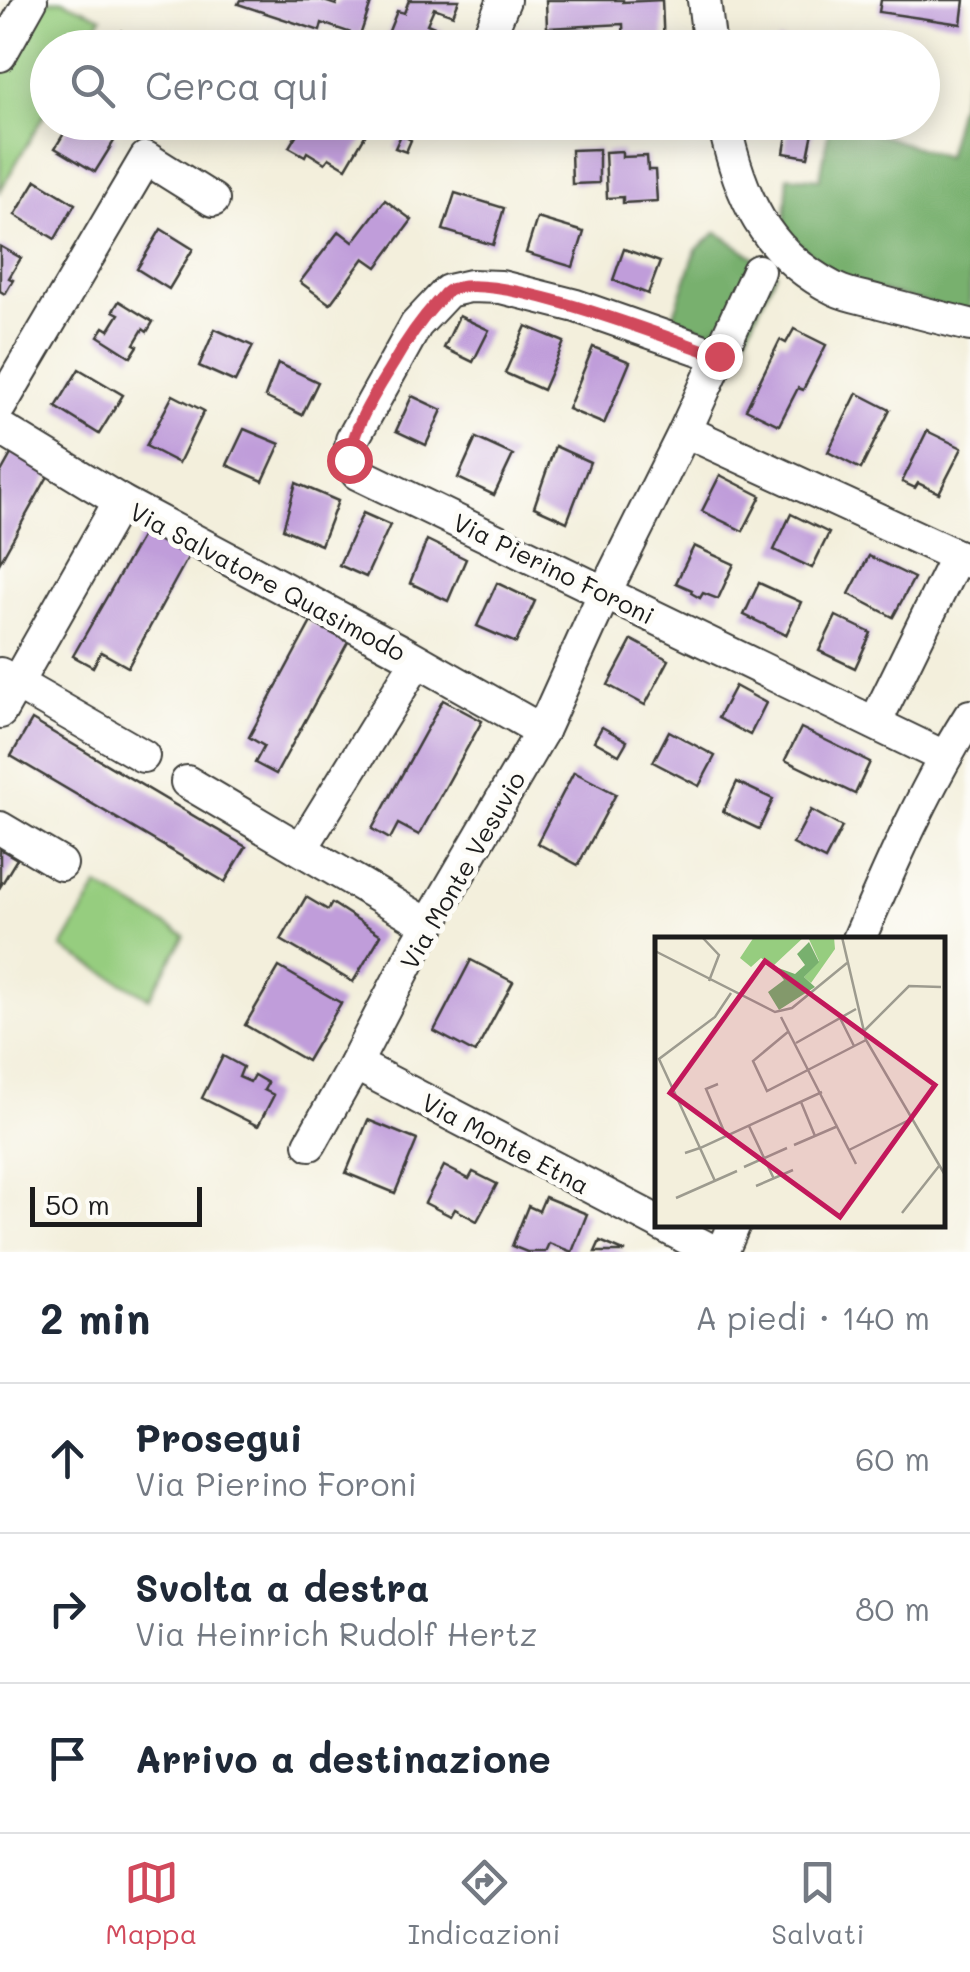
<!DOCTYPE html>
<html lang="it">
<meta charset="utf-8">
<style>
:root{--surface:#fff;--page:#f6f6f7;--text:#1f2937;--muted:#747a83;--line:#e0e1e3;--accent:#d1495b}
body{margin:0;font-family:Mali,sans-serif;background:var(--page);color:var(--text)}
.scale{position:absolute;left:30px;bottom:25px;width:172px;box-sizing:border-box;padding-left:10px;border:5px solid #1c1c1c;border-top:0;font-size:28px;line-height:35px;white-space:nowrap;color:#1c1c1c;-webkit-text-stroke:8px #fdfcf7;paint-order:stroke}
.stop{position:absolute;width:30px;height:30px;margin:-22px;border:8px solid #d1495b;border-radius:50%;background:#fff}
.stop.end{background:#d1495b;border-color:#fff;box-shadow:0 2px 10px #0008}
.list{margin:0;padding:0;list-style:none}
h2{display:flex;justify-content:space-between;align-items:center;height:130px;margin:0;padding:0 40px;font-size:42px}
h2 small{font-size:32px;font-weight:400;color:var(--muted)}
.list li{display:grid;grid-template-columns:65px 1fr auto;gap:30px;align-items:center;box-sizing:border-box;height:150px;padding:0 40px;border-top:2px solid var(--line)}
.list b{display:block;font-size:38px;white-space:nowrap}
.list p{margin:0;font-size:32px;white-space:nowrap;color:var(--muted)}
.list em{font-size:32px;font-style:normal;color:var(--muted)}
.icon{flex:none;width:55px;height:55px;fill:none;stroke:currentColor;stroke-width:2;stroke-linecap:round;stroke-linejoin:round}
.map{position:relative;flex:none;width:970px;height:1252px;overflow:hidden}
.search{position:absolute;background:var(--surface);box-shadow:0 5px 25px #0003;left:30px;right:30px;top:30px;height:110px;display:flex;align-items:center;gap:25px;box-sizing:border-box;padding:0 35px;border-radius:55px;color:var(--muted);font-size:38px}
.sheet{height:580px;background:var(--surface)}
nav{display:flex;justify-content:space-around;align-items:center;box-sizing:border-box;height:140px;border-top:2px solid var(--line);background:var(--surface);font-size:28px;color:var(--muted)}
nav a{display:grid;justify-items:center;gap:5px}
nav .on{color:var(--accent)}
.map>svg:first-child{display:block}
.green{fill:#96cd7f;stroke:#59744e;stroke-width:2.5}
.forest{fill:#78b06e;stroke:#4a6645;stroke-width:2.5}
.building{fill:#c09dda}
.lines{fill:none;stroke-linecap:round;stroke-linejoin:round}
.minor-casing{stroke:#3c3c39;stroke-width:36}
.minor{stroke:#fff;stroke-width:32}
.route{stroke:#d1495b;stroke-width:12}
.labels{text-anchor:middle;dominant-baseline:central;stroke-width:10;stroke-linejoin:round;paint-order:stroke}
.street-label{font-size:25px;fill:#1c1c1c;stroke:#fdfcf7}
.inset-road{fill:none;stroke:#9d9b8f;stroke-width:2.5}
.view{fill:#c2185b;fill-opacity:0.15;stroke:#c2185b;stroke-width:5}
.inset-edge{fill:none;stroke:#1c1c1c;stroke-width:5}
</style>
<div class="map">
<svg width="970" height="1252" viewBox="0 0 970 1252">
<rect width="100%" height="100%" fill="#fdfcf7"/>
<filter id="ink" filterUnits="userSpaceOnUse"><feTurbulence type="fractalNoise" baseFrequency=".01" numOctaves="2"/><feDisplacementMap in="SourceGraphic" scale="20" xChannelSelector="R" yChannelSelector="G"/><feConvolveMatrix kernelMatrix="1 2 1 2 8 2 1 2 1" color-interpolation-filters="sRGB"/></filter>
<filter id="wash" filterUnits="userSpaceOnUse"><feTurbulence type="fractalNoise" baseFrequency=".0048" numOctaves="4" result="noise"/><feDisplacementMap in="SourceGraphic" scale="40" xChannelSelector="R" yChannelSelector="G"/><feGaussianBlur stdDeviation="2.25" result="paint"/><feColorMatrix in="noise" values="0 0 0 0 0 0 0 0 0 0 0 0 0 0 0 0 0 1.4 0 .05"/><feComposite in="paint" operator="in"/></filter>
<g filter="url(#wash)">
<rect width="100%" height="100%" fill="#f3efdc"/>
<g class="green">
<polygon points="31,0 62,0 102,17 84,47 48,48 47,110 0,191 0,55"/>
<polygon points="98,886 185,936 149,998 62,948"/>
</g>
<g class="forest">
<polygon points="970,64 970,314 843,281 784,232 788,176 820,179 830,123 843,123 946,157"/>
<polygon points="717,232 776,272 742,345 673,317 696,250"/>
</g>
<g id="blocks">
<g class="building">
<polygon points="240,0 321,0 336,5 338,0 372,0 360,36 322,23 320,31 238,4"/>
<polygon points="409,0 459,0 453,15 434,8 427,24 444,31 437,48 383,46 397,11 404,13"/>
<polygon points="546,0 623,0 623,2 662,0 664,48 624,48 623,24 547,28"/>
<polygon points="881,0 964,0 961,24 879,12"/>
<polygon points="531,29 531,40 545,39 545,48 505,48 504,30"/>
<polygon points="122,31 149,48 112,48"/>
<polygon points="778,40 808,46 807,48 777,48"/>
<polygon points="71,122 90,122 116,138 95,172 55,148"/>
<polygon points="242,122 266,122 261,132"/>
<polygon points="304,122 334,122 346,130 349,124 366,134 346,168 329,158 325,163 307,152 305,156 289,147"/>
<polygon points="773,122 815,122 808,157 784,153 788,129"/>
<polygon points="401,135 411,140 406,152 395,148"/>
<polygon points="599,149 599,183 572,184 571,150"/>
<polygon points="622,151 622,157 647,156 648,170 655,170 657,201 623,203 623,197 607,198 605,152"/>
<polygon points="36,180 75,204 55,239 15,215"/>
<polygon points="455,193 504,208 493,245 443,230"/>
<polygon points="385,200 412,220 377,267 364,258 330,304 300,282 339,231 353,242"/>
<polygon points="537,218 584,232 573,267 526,253"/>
<polygon points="161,229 193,249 169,289 137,269"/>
<polygon points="0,246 21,258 9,278 13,280 5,294 0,291"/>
<polygon points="624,249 660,262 648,294 613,280"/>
<polygon points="119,301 153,322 147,332 143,329 134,344 138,346 131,357 98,336 104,327 109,330 119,314 113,311"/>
<polygon points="459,316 489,330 473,362 444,348"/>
<polygon points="526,326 564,342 543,390 505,373"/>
<polygon points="215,329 253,346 235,382 199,366"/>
<polygon points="794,329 826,345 803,390 798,388 779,425 746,409 780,340 786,343"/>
<polygon points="593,347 630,362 604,424 568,409"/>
<polygon points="278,363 318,382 302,415 265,397"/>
<polygon points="79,369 123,395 99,434 56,407"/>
<polygon points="857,393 890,410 861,469 828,452"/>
<polygon points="173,395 204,411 179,463 146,446"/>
<polygon points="412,396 442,410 426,445 396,431"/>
<polygon points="244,429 280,444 263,481 227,465"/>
<polygon points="927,431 962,448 939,493 918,483 915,488 902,482"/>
<polygon points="476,438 513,455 494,495 458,478"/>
<polygon points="555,446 590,462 567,522 534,507"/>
<polygon points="14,449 52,469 0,562 0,474"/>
<polygon points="720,475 761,496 743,531 702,511"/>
<polygon points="296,483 338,501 321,545 283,529"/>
<polygon points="363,513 390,525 366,577 339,565"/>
<polygon points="791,514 829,533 812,568 774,550"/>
<polygon points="148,525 192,550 128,667 101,652 93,667 73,656"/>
<polygon points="427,540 466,559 448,601 410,583"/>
<polygon points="694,546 734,564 718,599 703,593 700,598 691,593 692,590 676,583"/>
<polygon points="869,556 914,578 893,617 849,594"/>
<polygon points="497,583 535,601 516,643 477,626"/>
<polygon points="759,583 801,602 786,635 744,615"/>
<polygon points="836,616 871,633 855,668 819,651"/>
<polygon points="311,622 348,642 276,774 255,763 264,746 249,737"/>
<polygon points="632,640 669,660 645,705 608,685"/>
<polygon points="735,686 766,703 750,735 718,718"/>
<polygon points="443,700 482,721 419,835 398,824 390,839 372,829"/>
<polygon points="32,720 246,847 225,882 11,756"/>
<polygon points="602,727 627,741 619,755 594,741"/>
<polygon points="801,728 870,762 855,794 785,760"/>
<polygon points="669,731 715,756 699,786 653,762"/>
<polygon points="574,772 616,794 578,865 537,843"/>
<polygon points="737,782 773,799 759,829 723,812"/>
<polygon points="811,810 842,827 825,860 793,844"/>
<polygon points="0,849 17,859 0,887"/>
<polygon points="306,897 328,910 332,903 381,935 353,982 281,940"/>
<polygon points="471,960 513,982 475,1053 434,1031"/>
<polygon points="279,967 341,1003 307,1061 245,1025"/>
<polygon points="223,1056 243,1067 239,1077 250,1082 254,1075 268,1083 264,1090 274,1095 258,1126 202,1098"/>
<polygon points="368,1120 417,1140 395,1193 346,1173"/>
<polygon points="444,1166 469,1179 473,1172 497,1184 477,1221 455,1209 451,1216 425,1203"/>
<polygon points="545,1197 587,1214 572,1252 549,1243 545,1252 527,1252 512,1246 528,1206 539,1211"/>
<polygon points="600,1241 626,1252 595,1252"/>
</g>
</g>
</g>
<g filter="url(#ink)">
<use href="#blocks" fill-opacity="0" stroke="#3c3c39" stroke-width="2.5"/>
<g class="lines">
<defs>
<g id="minor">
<polyline points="704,0 710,48"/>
<polyline points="484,48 504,0"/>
<polyline points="0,55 31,0"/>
<path d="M724,122C739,195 765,254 835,289C849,296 866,298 880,302C910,310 940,318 970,325"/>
<polyline points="719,356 576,306 501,287 470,286 448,291 416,325 352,440 349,460 357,473 944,757"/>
<polyline points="0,406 146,158 213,200"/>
<polyline points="0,428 120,501 401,651 542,731"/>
<polyline points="685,431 970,562"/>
<polyline points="0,674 143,756"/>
<polyline points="0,712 120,501"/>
<polyline points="875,723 957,556"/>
<polyline points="187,782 429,925"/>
<polyline points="0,828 61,864"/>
<polyline points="301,849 417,661"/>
<path d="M859,939C892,863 925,787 970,716"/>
<polyline points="355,1064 658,1222"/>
<polyline points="310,1144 355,1064 417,945 542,731 605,592 685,431 758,271"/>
<polyline points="661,1224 714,1252"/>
<polyline points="722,1252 734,1224"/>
</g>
</defs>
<use href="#minor" class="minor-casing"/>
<use href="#minor" class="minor"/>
</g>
</g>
<g class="lines" filter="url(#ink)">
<path class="route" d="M349,460C353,426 375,394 393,364C406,341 419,322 437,302C441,299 443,294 448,291C488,267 671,339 719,356"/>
</g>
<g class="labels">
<g class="street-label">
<text transform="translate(554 568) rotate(26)">Via Pierino Foroni</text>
<text transform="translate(268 581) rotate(28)">Via Salvatore Quasimodo</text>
<text transform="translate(462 870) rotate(-60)">Via Monte Vesuvio</text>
<text transform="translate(506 1143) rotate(28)">Via Monte Etna</text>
</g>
</g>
<g transform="translate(655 937)">
<rect width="290" height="290" fill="#f3efdc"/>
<path d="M99,0H149L118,29L106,21L96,30L85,21ZM153,0H179L180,12L156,46L149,40L164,24Z" fill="#96cd7f"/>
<path d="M154,5L164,25L149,40L160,50L124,73L113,55L129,43L118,29L140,37L150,28L142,17Z" fill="#78b06e"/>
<path class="inset-road" d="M47,0L64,18L54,44M187,0L211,103L290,238M0,14L120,75L137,71L192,26M126,80L201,227M185,81L199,109M134,94L98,124L112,154L211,103M208,95L254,49L286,50M141,106L201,72M63,147L51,152L71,199M146,165L160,199M94,189L119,242M139,208L183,189M194,213L256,182M30,216L45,211L4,122L60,80L76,56M89,230L132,211M60,244L45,211L167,155M101,249L138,233M21,261L82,234M247,276L284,229"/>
<path class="view" d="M110,24L280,148L185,280L15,156Z"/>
<rect width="290" height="290" class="inset-edge"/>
</g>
</svg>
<div class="scale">50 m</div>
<div class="stop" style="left:349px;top:460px"></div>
<div class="stop end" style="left:719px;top:356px"></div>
<div class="search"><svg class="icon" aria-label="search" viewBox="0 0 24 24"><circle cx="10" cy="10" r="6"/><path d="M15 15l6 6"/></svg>Cerca qui</div>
</div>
<section class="sheet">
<h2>2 min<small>A piedi · 140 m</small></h2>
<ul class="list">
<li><svg class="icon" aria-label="ahead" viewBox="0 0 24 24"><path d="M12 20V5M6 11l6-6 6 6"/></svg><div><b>Prosegui</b><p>Via Pierino Foroni</p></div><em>60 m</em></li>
<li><svg class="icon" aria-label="right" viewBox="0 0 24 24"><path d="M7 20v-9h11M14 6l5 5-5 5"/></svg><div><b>Svolta a destra</b><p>Via Heinrich Rudolf Hertz</p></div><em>80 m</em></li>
<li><svg class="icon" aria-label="arrive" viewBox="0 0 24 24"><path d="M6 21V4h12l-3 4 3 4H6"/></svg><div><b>Arrivo a destinazione</b></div></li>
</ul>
</section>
<nav>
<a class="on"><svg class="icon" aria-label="map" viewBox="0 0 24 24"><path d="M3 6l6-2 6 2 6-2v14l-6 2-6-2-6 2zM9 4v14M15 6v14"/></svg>Mappa</a>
<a><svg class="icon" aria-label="directions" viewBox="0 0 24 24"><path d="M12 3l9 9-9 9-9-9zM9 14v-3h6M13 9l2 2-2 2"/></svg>Indicazioni</a>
<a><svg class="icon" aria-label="saved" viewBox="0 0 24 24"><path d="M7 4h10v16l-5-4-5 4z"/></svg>Salvati</a>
</nav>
